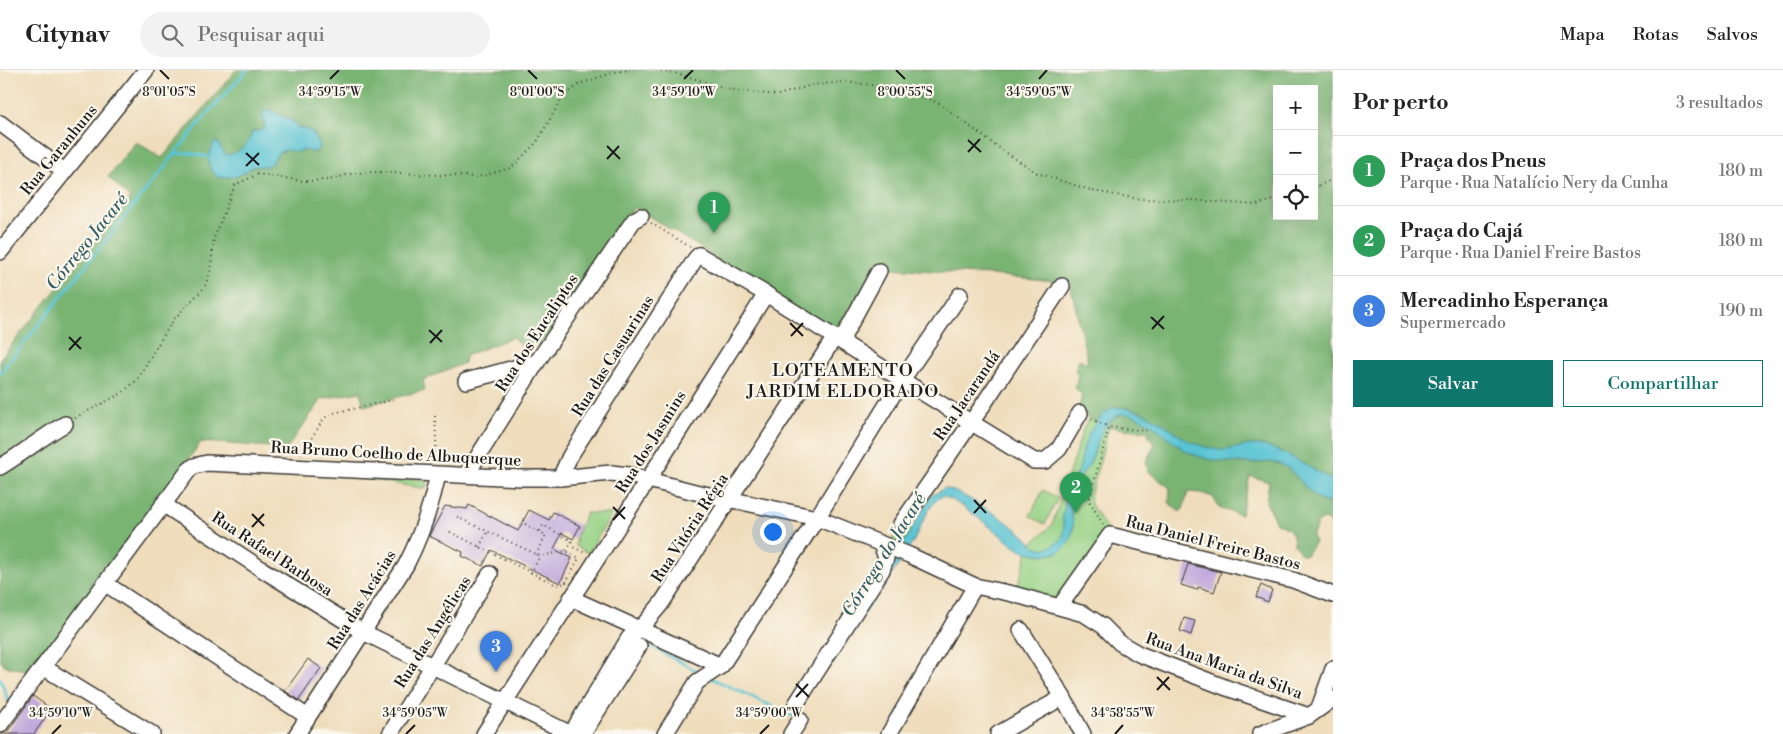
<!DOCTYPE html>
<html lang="pt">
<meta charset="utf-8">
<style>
:root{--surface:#fff;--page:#f2f2f2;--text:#222;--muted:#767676;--line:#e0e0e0;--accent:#0f766e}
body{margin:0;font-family:"Libre Bodoni",serif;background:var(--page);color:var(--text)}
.controls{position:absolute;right:15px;top:15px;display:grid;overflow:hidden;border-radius:0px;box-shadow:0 5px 20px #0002}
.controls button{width:45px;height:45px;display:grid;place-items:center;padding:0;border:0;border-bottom:1px solid var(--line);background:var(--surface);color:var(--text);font:25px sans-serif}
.you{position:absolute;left:772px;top:461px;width:18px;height:18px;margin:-12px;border:4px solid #fff;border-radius:50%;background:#1a73e8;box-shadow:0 0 0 8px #1a73e833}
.badge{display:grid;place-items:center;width:32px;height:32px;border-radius:50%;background:var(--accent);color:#fff;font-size:16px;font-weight:700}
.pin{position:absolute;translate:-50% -41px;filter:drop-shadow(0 1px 2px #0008)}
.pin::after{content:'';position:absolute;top:26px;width:18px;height:15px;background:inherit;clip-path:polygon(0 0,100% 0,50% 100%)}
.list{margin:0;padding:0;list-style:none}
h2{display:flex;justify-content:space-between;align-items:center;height:65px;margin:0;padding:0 20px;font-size:21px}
h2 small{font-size:16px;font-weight:400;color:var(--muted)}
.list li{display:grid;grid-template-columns:32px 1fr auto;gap:15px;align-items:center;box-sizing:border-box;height:70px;padding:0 20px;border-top:1px solid var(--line)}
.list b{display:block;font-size:19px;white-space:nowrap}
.list p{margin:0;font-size:16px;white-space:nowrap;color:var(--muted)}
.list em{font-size:16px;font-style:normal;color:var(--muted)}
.actions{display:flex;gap:10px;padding:15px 20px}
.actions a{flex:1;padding:11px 0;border:1px solid var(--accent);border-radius:0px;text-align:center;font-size:18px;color:var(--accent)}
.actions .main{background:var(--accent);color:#fff}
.icon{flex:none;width:28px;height:28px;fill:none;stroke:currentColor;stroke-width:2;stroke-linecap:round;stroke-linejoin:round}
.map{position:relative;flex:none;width:1333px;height:664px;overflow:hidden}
header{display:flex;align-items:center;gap:30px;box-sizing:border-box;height:70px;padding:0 25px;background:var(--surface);border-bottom:1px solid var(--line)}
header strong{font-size:24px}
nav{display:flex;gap:28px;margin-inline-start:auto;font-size:18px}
.search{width:350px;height:45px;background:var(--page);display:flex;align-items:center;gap:12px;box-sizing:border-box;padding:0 18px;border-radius:28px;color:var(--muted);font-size:19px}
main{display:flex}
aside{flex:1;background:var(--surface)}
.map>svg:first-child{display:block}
.green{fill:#97d286;stroke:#5a7751}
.forest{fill:#79b473;stroke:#4a6848;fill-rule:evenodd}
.water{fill:#58c3d3;stroke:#3a7078}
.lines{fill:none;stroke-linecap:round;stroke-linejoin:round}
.stream{stroke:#58c3d3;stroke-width:3}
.building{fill:#c0a8db}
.minor-casing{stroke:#3c3934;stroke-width:18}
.path{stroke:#3c3934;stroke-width:2;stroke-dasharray:1 4;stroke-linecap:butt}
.minor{stroke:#fff;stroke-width:15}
.ticks{fill:none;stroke:#1c1c1c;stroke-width:2}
.labels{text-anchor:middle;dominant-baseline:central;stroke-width:4.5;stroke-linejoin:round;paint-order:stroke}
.street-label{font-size:16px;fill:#1c1c1c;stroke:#fbf7ec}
.water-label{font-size:18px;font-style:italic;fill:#345f65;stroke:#fbf7ec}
.neighbourhood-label{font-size:18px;letter-spacing:1px;fill:#1c1c1c;stroke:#fbf7ec}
.ticks-label{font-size:12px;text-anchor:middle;fill:#1c1c1c;stroke:#fbf7ec;stroke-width:4.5;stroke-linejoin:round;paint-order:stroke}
</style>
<header>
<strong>Citynav</strong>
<div class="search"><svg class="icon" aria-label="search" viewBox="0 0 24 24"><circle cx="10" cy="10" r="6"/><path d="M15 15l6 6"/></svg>Pesquisar aqui</div>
<nav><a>Mapa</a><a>Rotas</a><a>Salvos</a></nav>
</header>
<main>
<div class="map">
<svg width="1333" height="664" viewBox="0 0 1333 664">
<rect width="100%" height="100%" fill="#fbf7ec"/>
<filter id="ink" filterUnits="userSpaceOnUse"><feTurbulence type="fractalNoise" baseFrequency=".02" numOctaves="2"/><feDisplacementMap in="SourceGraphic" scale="10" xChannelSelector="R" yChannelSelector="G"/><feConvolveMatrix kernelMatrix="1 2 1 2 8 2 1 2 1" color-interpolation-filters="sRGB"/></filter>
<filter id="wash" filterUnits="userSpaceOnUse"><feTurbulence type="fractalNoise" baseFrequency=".0096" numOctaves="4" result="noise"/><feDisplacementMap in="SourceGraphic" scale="20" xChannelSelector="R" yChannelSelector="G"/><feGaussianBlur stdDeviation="1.12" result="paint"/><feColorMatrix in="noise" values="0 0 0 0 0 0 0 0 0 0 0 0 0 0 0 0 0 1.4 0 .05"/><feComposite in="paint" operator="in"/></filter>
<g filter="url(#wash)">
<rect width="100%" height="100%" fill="#efddbc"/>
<g class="green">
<polygon points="1089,348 1109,357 1089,431 1110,465 1060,536 1014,524 1021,505 1029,476 1052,455 1084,357"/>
<polygon points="352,406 426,410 426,419"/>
<polygon points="1043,420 1058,428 1045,454 1030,446"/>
<polygon points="586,443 612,444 588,483 575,475 577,470 575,469"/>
<polygon points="902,455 911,460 900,481 888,476"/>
</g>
<path class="forest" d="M236,0H1333V455L1325,449L1318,452L1312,467L1315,472L1306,485L1301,484L1294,474L1293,465L1289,459L1276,453L1266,432L1269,412L1250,406L1241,445L1219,438L1213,427L1201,423L1188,422L1183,439L1180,442L1169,433L1170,418L1148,401L1146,392L1155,374L1149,367L1148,361C1125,359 1092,359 1079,338L1082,325L1075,318L1078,305L1075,301L1079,289L1088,293L1070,213C1007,205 942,202 878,197L830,267L701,178L634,137L542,275H520L513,267L465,286L464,293L423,310L425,320L364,336L360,322L322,329L287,378L201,372L35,600C24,599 5,600 0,590V289L130,128L108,107L136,72L162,88ZM1277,19H1314V146H1277Z"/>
<g class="water">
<path d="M268,39L294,52L297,57L309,60L313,63L320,75L316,82H309L306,80L295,82L287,80L279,82L272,93L267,96L253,97L238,106L219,108C206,100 206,85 215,72L216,71L226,85C239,84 249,74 252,62L261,60L265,57L262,45L264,41Z"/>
<path d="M1115,337C1135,337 1155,347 1171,359C1179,365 1187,371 1197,374C1205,377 1215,380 1223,380C1237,379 1250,372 1265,376C1287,382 1312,399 1333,411V433C1308,434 1300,398 1276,393C1270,391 1260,393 1254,393C1232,393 1211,392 1190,383C1172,375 1137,333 1115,347C1100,357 1097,378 1090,393C1087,399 1080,405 1079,412C1078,416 1079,420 1077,423C1075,427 1072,429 1072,433C1070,442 1074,451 1073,459C1068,491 1040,488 1017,478C999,465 961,431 942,426C927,435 921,458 913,472C903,488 893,503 883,519L878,517L931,426L945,418C962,422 1006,450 1020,462C1026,466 1032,475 1037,477C1045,481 1057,475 1061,469C1066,462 1062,454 1063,446C1064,429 1073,411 1080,396C1081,392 1081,389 1082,385C1086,366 1097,344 1115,337Z"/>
</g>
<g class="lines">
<g class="stream">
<polyline points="175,84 190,83 208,87"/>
<polyline points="0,303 202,50 247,0"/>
<polyline points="643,572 701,603"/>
<polyline points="835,587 882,515"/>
<polyline points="0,608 8,630"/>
<polyline points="711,608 793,646 801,638"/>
</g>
</g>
<g id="blocks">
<g class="building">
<polygon points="469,435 518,461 529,440 549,450 553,442 580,456 573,469 562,463 554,479 572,488 560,513 491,480 483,496 462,486 463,482 429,466 445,436 467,439"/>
<polygon points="1188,494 1221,502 1214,522 1198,517 1197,520 1181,515"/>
<polygon points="1261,515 1272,520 1268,532 1256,527"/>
<polygon points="1184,548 1195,551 1191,565 1180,561"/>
<polygon points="308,589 321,598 299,630 285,621"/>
<polygon points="33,626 51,639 34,664 1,664 8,661"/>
</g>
</g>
</g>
<g filter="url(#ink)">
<use href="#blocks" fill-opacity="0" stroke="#3c3934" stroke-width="1"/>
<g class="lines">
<defs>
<g id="minor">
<polyline points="0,53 64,101"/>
<polyline points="0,182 146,0"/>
<polyline points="841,271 879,201"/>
<polyline points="466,311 537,292"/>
<path d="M0,397C22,384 42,367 65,354"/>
<polyline points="467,404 537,292 634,150 641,146"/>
<polyline points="560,408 570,386 696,188 699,185 766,224 902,310 1034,391 1045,391 1059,379 1080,343"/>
<polyline points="163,434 263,500 363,562 571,664"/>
<polyline points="901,454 971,353 1062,216"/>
<polyline points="106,514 308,647"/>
<polyline points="571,528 721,596"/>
<polyline points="1060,536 1110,465 1293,510 1333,525"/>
<polyline points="1021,560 1063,627 1083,664"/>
<polyline points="43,597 152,664"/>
<polyline points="796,634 882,500 886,488 881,474"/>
<polyline points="1319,638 1333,599"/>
<polyline points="0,655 189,400 194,396 207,393 522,408 560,408 611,403 629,405 695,422 817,448 909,485 975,516 1013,524 1084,544 1103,556 1120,573 1139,584 1227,618 1309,646"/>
<polyline points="586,659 639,576"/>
<path d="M297,664L406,495C421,466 431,436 438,405"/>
<polyline points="390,664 490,504"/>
<polyline points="484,664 648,410 766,224"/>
<polyline points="571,664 629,568 645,553 661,534 835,267"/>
<polyline points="665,664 697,612 721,596 817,448 902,310 960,225"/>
<polyline points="791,664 800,650"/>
<polyline points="889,664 975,516"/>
<polyline points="998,664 1063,627"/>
<polyline points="1260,664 1309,646 1333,629"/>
</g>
</defs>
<use href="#minor" class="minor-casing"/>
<g class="path">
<polyline points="656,0 679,4 732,20 778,25 812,15 845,12 897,18 939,33 996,76 1037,103 1093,121 1139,129 1191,130 1256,135 1277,129"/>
<polyline points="1314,118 1333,109"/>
<polyline points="651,153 690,177"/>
<polyline points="435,346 437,392"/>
<polyline points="75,348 122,323 137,310 160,271 175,248 204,218 210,203 214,168 235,115 258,104 304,111 329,110 354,103 378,102 478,107 511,98 537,72 562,28 579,14 615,2 630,0"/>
<polyline points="1091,349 1109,357"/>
<polyline points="301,385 323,350 329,344 393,330"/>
<polyline points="457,447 540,486 566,481 579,488 566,512 567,512"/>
<polyline points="525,454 546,465 536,485"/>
<polyline points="1103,454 1089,431 1109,357 1148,361"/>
<polyline points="540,461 543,455 572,471 566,481"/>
<polyline points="450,462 556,515 560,515 566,512"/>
<polyline points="569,475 585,483"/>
<polyline points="479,477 488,461"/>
<polyline points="531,503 540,486"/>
</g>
<use href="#minor" class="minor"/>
</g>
</g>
<path class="ticks" d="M160,0L169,9M528,0L537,9M896,0L905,9M330,9L339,0M684,9L693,0M1039,9L1047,0M968,70L981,82M607,76L620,89M968,82L980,69M246,83L259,95M607,89L619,76M246,96L259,83M1151,247L1164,259M790,253L803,266M1152,259L1164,246M429,260L442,272M791,266L803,253M69,267L81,279M430,273L442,260M69,280L81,267M974,430L986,443M613,437L625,449M974,443L986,430M252,444L264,456M613,450L625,437M252,457L264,444M1157,607L1170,620M796,614L809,627M1157,620L1169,607M796,627L808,614M52,664L61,655M406,664L415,655M760,664L769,655M1115,664L1123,655"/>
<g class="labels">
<g class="street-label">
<text transform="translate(59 80) rotate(-51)">Rua Garanhuns</text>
<text transform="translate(537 263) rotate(-57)">Rua dos Eucaliptos</text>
<text transform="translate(613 286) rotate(-58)">Rua das Casuarinas</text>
<text transform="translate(967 326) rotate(-56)">Rua Jacarandá</text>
<text transform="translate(651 372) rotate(-58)">Rua dos Jasmins</text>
<text transform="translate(396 384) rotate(3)">Rua Bruno Coelho de Albuquerque</text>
<text transform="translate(690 458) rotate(-57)">Rua Vitória Régia</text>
<text transform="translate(1213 473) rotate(14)">Rua Daniel Freire Bastos</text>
<text transform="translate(272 484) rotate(33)">Rua Rafael Barbosa</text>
<text transform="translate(362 530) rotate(-58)">Rua das Acácias</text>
<text transform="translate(433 562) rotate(-58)">Rua das Angélicas</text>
<text transform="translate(1224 596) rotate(20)">Rua Ana Maria da Silva</text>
</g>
<g class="water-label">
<text transform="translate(87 172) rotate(-51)">Córrego Jacaré</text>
<text transform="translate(884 485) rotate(-58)">Córrego do Jacaré</text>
</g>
<g class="neighbourhood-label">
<text x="843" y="300">LOTEAMENTO<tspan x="843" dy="21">JARDIM ELDORADO</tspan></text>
</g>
</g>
<g class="ticks-label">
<text x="169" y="26">8°01'05"S</text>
<text x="537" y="26">8°01'00"S</text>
<text x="905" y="26">8°00'55"S</text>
<text x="330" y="26">34°59'15"W</text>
<text x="684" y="26">34°59'10"W</text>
<text x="1039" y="26">34°59'05"W</text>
<text x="61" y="647">34°59'10"W</text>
<text x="415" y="647">34°59'05"W</text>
<text x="769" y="647">34°59'00"W</text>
<text x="1123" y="647">34°58'55"W</text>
</g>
</svg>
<div class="controls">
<button>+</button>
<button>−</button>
<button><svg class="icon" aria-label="locate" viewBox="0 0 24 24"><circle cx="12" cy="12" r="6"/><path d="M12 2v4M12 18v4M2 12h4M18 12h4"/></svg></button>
</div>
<div class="you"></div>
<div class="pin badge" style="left:714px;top:163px;background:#2e9e5b">1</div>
<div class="pin badge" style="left:1076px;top:443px;background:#2e9e5b">2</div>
<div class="pin badge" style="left:496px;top:602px;background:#3f7fe0">3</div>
</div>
<aside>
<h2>Por perto<small>3 resultados</small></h2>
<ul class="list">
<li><span class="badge" style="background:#2e9e5b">1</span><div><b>Praça dos Pneus</b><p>Parque · Rua Natalício Nery da Cunha</p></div><em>180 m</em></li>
<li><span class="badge" style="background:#2e9e5b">2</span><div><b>Praça do Cajá</b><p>Parque · Rua Daniel Freire Bastos</p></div><em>180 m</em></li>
<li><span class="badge" style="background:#3f7fe0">3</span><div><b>Mercadinho Esperança</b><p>Supermercado</p></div><em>190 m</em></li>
</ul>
<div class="actions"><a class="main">Salvar</a><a>Compartilhar</a></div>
</aside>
</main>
